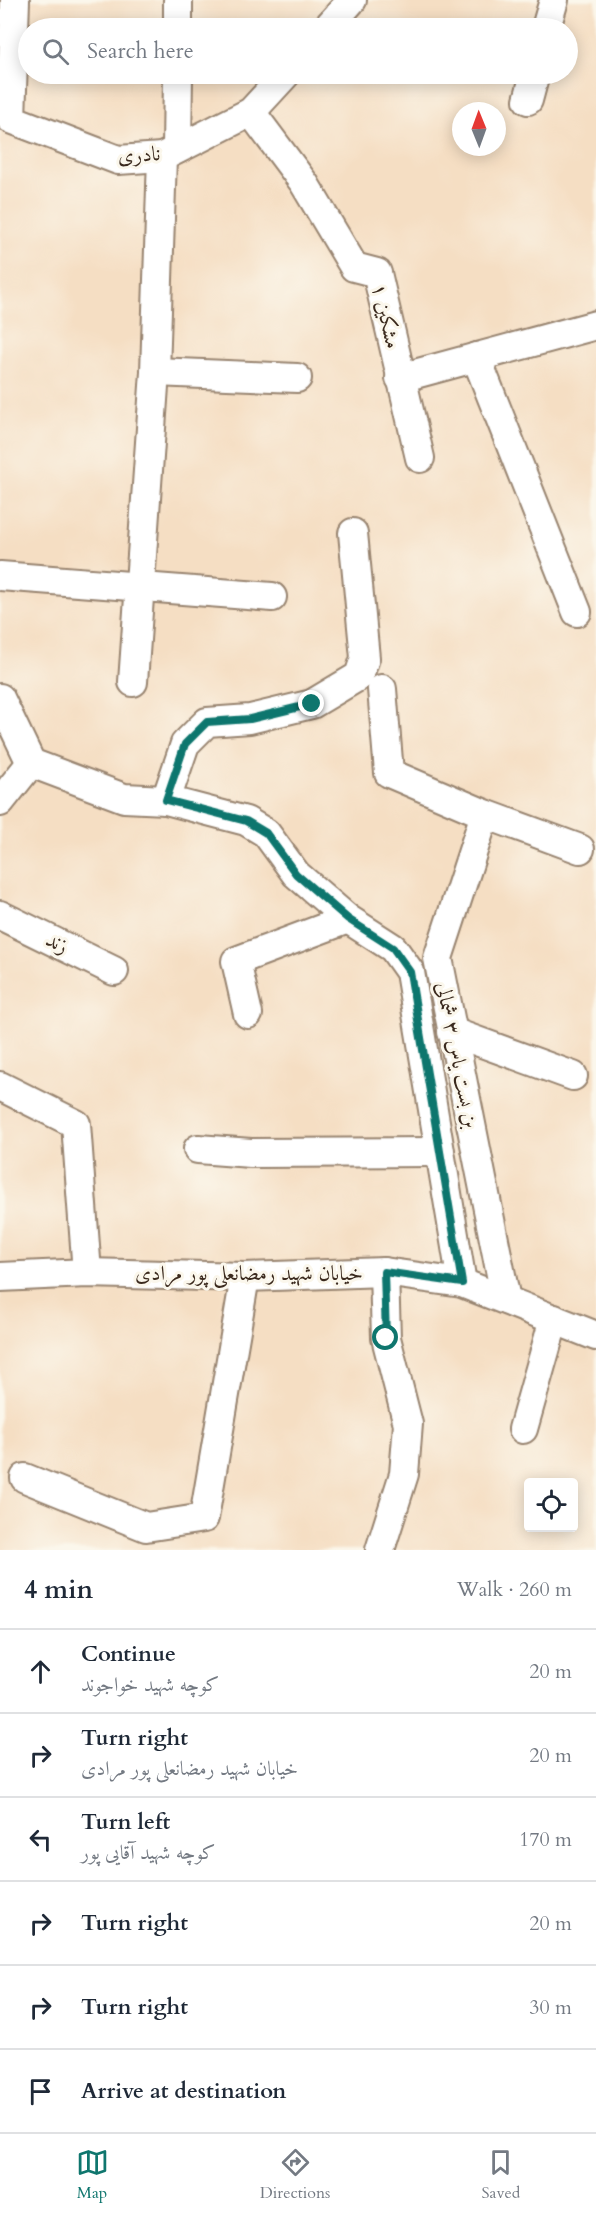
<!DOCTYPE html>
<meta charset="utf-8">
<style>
:root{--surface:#fff;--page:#f2f2f3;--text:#1f2937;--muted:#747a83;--line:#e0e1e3;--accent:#0f766e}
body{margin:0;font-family:Cardo,Amiri,serif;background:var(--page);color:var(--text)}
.controls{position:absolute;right:18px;bottom:18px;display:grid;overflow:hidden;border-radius:6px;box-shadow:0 3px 15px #0003}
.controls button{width:54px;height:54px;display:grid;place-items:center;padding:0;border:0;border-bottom:2px solid var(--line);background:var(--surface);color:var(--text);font:30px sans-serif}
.compass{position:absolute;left:452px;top:102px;width:54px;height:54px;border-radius:50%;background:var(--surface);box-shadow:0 3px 15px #0003;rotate:359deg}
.stop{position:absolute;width:18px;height:18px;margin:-14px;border:4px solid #0f766e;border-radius:50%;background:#fff}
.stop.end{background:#0f766e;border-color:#fff;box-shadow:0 2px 6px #0008}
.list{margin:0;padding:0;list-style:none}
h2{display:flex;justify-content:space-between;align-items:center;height:78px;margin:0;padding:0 24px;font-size:26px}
h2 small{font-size:20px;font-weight:400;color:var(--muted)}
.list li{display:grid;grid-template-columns:39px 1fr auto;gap:18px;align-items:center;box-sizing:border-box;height:84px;padding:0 24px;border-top:2px solid var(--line)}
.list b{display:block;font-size:22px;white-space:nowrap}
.list p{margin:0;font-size:20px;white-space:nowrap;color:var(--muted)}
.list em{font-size:20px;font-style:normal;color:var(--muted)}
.icon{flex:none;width:33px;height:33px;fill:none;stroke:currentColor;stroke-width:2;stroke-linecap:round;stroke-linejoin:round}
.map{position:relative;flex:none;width:596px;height:1550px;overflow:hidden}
.search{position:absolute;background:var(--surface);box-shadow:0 3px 15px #0003;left:18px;right:18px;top:18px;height:66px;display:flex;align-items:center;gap:15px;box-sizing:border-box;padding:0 21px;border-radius:33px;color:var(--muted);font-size:22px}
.sheet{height:582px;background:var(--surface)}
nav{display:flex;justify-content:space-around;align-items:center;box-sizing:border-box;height:84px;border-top:2px solid var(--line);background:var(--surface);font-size:16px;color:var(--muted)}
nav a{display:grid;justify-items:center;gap:3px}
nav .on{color:var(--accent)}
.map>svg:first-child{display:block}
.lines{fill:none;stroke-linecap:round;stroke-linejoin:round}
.minor-casing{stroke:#988470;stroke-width:32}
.minor{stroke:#fff;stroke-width:28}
.route{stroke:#0f766e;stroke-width:8}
.labels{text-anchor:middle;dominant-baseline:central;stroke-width:6;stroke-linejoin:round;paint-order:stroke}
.street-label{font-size:21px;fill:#3b2a1e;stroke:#fbf7ec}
</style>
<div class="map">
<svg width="596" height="1550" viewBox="0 0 596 1550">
<rect width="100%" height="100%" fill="#fbf7ec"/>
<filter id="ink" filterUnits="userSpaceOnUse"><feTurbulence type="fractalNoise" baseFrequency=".0167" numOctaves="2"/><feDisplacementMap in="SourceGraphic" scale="12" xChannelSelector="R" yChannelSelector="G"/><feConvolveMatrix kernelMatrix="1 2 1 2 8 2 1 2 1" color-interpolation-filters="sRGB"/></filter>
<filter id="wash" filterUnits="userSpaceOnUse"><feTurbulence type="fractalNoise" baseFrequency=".008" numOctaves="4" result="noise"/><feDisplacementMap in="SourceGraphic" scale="24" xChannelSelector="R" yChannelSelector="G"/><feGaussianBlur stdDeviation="1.35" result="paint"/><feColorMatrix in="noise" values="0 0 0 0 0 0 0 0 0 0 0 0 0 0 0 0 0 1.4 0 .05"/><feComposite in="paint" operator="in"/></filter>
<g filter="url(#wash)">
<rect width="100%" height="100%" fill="#f5dec3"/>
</g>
<g filter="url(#ink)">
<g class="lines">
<defs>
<g id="minor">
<polyline points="15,0 11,119 118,160 162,157 251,112 286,74"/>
<polyline points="178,28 178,0"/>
<polyline points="327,28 352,0"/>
<polyline points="546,28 554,0"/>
<polyline points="528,100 535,74"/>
<polyline points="251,112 304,183 354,267 377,273 420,458"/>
<polyline points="177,149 178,74"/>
<polyline points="476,357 577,612"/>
<polyline points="155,372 297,378"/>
<polyline points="400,378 596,325"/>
<polyline points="0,576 272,597"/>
<polyline points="133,682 155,372 162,157"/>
<polyline points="382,689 389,773 485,814 580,849"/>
<polyline points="0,698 31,763 124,798 166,800 246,821 266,833 296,874 348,919 393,948 410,972 462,1283"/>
<polyline points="166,800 185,744 207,722 250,719 312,704 359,676 365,658 353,533"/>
<polyline points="0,802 31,763"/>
<polyline points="485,814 438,958 506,1300"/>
<polyline points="0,915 114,971"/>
<polyline points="248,1014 236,961 348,919"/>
<polyline points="452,1032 573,1076"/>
<polyline points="0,1086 76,1124 87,1273"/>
<polyline points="198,1149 251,1153 440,1152"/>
<polyline points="0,1277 87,1273 245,1277 384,1272 462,1283 596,1336"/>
<polyline points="523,1429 554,1319"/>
<polyline points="25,1478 146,1527 204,1518 245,1277"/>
<polyline points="380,1550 404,1474 408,1424 386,1338 384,1272"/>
</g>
</defs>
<use href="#minor" class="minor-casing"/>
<use href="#minor" class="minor"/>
</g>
</g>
<g class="lines" filter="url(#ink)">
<polyline class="route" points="312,704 250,719 207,722 185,744 166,800 246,821 266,833 296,874 348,919 393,948 410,972 462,1283 384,1272 386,1338"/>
</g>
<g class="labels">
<g class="street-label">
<text transform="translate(139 155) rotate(-3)">نادری</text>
<text transform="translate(386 316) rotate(77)">مشکین ۱</text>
<text transform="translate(57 943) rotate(26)">زند</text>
<text transform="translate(457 1055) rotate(79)">بن بست یاس ۳ شمالی</text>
<text x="249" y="1273">خیابان شهید رمضانعلی پور مرادی</text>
</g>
</g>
</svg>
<div class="controls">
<button><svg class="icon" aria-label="locate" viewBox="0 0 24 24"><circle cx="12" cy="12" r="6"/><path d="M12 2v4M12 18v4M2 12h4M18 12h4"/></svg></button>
</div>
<svg class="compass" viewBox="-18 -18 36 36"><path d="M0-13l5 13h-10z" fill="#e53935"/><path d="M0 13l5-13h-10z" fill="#747a83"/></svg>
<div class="stop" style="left:386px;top:1338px"></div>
<div class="stop end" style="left:312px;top:704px"></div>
<div class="search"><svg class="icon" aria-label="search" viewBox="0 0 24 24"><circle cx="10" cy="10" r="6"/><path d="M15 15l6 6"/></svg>Search here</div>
</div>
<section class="sheet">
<h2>4 min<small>Walk · 260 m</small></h2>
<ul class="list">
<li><svg class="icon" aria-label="ahead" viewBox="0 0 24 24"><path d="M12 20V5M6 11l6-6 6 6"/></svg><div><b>Continue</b><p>کوچه شهید خواجوند</p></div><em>20 m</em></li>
<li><svg class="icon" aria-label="right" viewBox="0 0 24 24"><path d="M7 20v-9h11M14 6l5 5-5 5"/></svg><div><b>Turn right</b><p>خیابان شهید رمضانعلی پور مرادی</p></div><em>20 m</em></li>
<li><svg class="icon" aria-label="left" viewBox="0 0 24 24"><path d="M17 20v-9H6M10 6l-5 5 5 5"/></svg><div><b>Turn left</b><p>کوچه شهید آقایی پور</p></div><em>170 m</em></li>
<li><svg class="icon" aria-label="right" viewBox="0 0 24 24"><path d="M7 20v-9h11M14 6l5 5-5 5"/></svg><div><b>Turn right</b></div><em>20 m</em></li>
<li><svg class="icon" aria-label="right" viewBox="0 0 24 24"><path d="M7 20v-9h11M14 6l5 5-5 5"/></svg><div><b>Turn right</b></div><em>30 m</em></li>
<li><svg class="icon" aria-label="arrive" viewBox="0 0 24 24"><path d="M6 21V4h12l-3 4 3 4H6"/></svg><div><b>Arrive at destination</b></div></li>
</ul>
</section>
<nav>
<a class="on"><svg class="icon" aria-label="map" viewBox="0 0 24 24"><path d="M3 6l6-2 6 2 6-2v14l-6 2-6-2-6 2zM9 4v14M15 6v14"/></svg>Map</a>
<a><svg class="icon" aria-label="directions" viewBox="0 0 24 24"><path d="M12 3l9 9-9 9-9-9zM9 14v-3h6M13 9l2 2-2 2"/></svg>Directions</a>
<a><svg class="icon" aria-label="saved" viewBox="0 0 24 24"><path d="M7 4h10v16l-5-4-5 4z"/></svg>Saved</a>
</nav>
